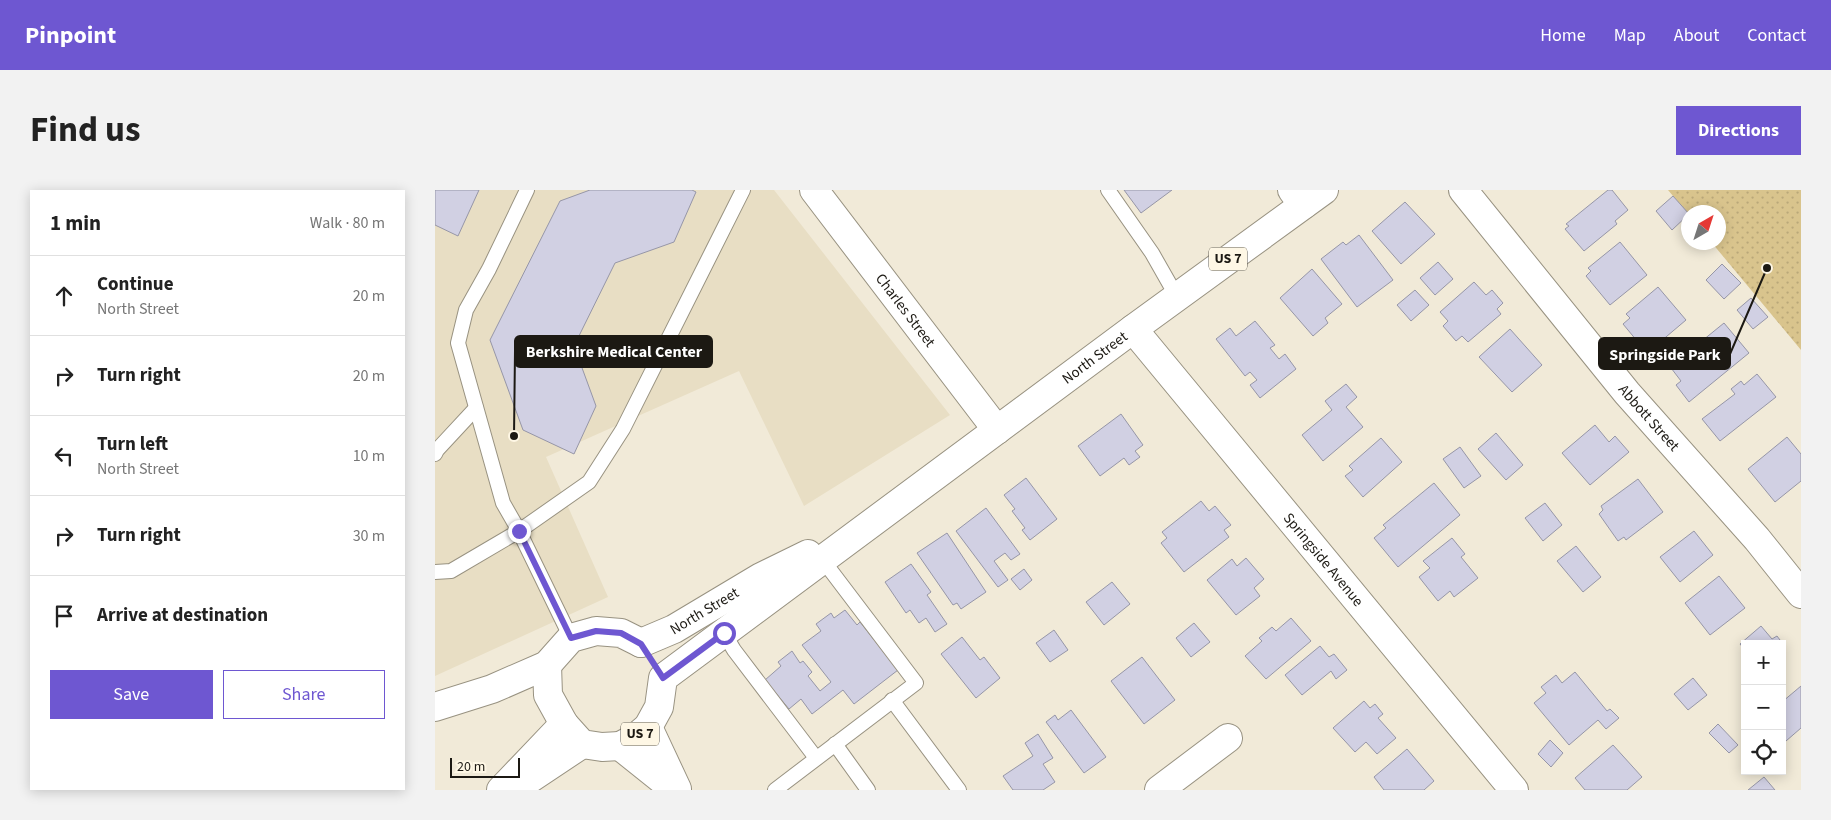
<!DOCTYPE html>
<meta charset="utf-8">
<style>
:root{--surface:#fff;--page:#f2f2f2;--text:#222;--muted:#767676;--line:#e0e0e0;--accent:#6e57d1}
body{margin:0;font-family:"Source Sans 3",sans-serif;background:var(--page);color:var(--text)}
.controls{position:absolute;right:15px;bottom:15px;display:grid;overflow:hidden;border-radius:0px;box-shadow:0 2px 12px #0003}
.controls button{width:45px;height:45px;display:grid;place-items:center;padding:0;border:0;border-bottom:1px solid var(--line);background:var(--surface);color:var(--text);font:25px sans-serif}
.compass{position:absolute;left:1246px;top:15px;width:45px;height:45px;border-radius:50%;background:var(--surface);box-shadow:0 2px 12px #0003;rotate:39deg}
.scale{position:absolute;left:15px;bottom:12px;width:70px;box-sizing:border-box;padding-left:5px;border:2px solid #1c1913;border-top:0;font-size:14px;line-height:18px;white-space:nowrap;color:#1c1913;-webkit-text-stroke:4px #fef7e5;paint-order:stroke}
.stop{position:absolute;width:15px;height:15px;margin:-11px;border:4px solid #6e57d1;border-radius:50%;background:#fff}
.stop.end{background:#6e57d1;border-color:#fff;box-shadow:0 1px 5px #0008}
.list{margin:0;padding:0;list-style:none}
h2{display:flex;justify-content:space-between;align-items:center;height:65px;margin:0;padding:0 20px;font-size:21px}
h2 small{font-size:16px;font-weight:400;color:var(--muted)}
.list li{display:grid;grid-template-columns:32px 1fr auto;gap:15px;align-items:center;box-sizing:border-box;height:80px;padding:0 20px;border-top:1px solid var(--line)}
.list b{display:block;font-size:19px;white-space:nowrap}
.list p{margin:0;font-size:16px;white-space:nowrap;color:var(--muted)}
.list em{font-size:16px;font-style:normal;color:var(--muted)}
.actions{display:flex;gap:10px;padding:15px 20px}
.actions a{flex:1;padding:11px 0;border:1px solid var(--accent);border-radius:0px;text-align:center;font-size:18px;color:var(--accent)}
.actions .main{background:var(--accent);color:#fff}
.icon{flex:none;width:28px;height:28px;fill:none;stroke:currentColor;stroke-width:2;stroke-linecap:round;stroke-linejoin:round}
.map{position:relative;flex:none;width:1366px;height:600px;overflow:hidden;border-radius:0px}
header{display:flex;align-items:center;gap:30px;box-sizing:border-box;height:70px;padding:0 25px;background:var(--accent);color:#fff}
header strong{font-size:24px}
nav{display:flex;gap:28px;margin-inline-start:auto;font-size:18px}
.intro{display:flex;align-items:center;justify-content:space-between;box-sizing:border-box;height:120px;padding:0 30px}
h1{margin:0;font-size:35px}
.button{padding:12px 22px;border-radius:0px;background:var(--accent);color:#fff;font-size:18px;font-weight:700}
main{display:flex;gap:30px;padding:0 30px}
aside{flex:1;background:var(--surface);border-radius:0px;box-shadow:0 2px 12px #0003}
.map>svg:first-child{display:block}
.built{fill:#e8dec4}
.park{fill:url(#park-dots)}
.building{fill:#d1d0e3;stroke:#9696a7}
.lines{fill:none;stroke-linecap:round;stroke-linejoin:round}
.lane-casing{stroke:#989281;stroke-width:16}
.street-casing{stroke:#989281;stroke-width:30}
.secondary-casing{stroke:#989281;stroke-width:30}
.primary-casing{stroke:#989281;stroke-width:30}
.lane{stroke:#fff;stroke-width:14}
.street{stroke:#fff;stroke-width:28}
.secondary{stroke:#fff;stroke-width:28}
.primary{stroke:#fff;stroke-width:28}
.route{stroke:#6e57d1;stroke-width:6}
.labels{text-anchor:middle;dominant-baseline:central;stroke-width:4;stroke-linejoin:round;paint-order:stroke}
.shield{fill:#fef7e5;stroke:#605c52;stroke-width:1}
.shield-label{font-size:14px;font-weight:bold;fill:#1c1913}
.street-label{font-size:15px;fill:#1c1913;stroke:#fef7e5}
.leader{fill:none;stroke:#1c1913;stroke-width:2}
.callout-dot{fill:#1c1913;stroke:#fef7e5;stroke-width:2}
.callout{fill:#1c1913;stroke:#1c1913;stroke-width:2}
.callout-label{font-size:16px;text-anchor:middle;font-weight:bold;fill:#fff}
</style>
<header>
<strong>Pinpoint</strong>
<nav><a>Home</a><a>Map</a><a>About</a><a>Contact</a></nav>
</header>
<div class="intro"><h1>Find us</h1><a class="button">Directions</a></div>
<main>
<aside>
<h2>1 min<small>Walk · 80 m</small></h2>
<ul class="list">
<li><svg class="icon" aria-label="ahead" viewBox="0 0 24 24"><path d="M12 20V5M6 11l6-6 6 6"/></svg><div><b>Continue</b><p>North Street</p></div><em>20 m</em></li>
<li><svg class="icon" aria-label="right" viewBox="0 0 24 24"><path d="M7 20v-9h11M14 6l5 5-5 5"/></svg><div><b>Turn right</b></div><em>20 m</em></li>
<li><svg class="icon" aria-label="left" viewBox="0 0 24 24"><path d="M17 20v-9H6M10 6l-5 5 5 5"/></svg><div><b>Turn left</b><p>North Street</p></div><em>10 m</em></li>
<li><svg class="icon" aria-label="right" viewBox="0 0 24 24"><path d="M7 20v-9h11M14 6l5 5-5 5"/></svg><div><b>Turn right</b></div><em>30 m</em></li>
<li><svg class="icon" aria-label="arrive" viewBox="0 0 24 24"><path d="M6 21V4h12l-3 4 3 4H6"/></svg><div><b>Arrive at destination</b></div></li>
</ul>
<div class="actions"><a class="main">Save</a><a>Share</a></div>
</aside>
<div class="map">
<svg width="1366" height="600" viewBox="0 0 1366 600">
<defs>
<pattern id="park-dots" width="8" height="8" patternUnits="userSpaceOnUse" patternTransform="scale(1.25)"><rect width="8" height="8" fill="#d9c48d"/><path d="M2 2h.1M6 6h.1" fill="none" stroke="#baa879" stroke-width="1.8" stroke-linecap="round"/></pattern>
</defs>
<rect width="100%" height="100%" fill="#f1ead8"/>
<polygon class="built" points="0,0 339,0 515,225 369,316 304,181 111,267 173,407 0,486"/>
<polygon class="park" points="1233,0 1366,0 1366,160 1277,53 1284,52 1284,22 1254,22 1253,24"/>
<g class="building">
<polygon points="0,0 44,0 23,46 0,35"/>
<polygon points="155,0 257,0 261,2 239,52 180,73 139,156 161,216 139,264 88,240 55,150 125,11"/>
<polygon points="689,0 737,0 706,23"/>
<polygon points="1173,0 1177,0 1193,20 1180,31 1182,34 1149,61 1130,39 1134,36 1131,34"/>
<polygon points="1238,6 1254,24 1237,40 1221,21"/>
<polygon points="970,12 1000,44 966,74 937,41"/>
<polygon points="924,45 958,90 922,117 886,69 908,52 911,55"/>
<polygon points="1185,52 1212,85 1175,115 1151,86 1156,81 1153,78"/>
<polygon points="1003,72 1018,89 1000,105 985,88"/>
<polygon points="1287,74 1306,93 1289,109 1271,90"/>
<polygon points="877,79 907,114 890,128 893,133 878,146 845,108"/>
<polygon points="1039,92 1051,105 1057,100 1068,113 1062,119 1066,124 1033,152 1027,146 1021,151 1008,136 1013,131 1005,122"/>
<polygon points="1223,97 1251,130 1212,163 1188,134 1195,128 1191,124"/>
<polygon points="980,100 994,115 976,131 962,115"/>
<polygon points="1316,108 1333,127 1318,139 1302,120"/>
<polygon points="820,131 840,155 835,158 844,169 850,164 861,179 825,208 815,195 822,190 815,182 810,186 781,149 795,138 801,146"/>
<polygon points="1289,133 1314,163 1254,212 1241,195 1246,191 1233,174 1254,156 1257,159"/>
<polygon points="1075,139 1107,175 1077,202 1044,167"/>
<polygon points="1322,184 1341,207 1285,251 1267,229 1300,204 1296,199 1306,191 1309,195"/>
<polygon points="911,194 922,207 911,217 928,237 888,271 867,245 897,220 890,211"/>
<polygon points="686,224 708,255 700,261 705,267 694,275 689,268 665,286 643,256"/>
<polygon points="1160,235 1174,252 1180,246 1194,262 1155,295 1127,263"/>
<polygon points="1061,243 1088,275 1071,290 1043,259"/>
<polygon points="1352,247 1366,264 1366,291 1340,312 1313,279"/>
<polygon points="946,248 967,272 928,307 910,286 918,280 914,276"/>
<polygon points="1025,257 1046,286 1029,298 1008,269"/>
<polygon points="591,288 622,329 595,350 587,340 590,338 577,321 580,319 569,305"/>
<polygon points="1203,289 1228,322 1191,350 1189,347 1183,351 1164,324 1168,320 1166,316"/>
<polygon points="999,293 1025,325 963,377 939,348 951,338 948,335"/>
<polygon points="766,311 774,321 780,316 796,335 789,340 794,347 749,382 726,353 732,348 727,342"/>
<polygon points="1110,313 1127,335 1108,351 1090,328"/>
<polygon points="551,318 585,364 576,370 570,363 559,371 573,390 563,397 521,341"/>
<polygon points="1259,341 1278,365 1245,392 1225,367"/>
<polygon points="512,343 551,402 526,419 522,413 518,415 482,363"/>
<polygon points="1017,348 1030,364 1026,367 1043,388 1019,407 1015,401 1003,411 984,387 995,378 988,371"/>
<polygon points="1141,356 1166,387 1148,402 1122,371"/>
<polygon points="811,368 829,389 819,398 825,406 801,425 772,390 797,369 802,376"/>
<polygon points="476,374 496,402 492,405 512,434 500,442 491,428 484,433 475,420 471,423 450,392"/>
<polygon points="589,379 597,390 585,400 576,389"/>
<polygon points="1284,386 1310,418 1275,445 1250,413"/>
<polygon points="677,392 695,414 669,435 651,412"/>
<polygon points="410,420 422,435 425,432 463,480 419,514 408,500 377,524 366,509 354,519 330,490 346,476 343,472 357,461 365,473 368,471 377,482 373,486 385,501 396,492 367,455 386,441 381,434 396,423 399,428"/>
<polygon points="856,428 876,451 831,489 810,466 827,451 824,448 837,437 841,441"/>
<polygon points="759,433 775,452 756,467 741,448"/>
<polygon points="1326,436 1337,449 1342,446 1348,454 1310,454 1310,460 1305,454"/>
<polygon points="619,440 633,460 615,472 601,453"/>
<polygon points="527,447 545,470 549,467 565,488 541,508 506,464"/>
<polygon points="885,456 894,467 899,464 912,480 901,489 896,481 867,505 850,485"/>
<polygon points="707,467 740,510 709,534 676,491"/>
<polygon points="1140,482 1172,521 1175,519 1184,528 1171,539 1163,530 1134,555 1099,513 1111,503 1106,497 1121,485 1127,493"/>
<polygon points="1258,488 1272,505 1253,520 1239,504"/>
<polygon points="1366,496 1366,538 1351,551 1347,546 1347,512"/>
<polygon points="929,511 935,518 940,514 948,524 943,528 961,548 942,564 931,552 920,562 898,538"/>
<polygon points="636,520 671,567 649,583 611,532 620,525 623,530"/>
<polygon points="1283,534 1303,555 1294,563 1274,543"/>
<polygon points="603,544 618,568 608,574 620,592 608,600 578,600 568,586 598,566 590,553"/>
<polygon points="1115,550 1128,563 1116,577 1103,564"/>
<polygon points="1178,555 1207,587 1192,600 1150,600 1140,588"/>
<polygon points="972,559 999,591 989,600 949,600 939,587"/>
<polygon points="1329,587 1340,600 1313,600"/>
</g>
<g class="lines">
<defs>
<g id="lane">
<polyline points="92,0 54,79 31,120 23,153 68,313 84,341 136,448"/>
<polyline points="673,0 717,63 742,107"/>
<polyline points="0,264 2,260 41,218"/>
<polyline points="0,382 16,381 84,341 154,292 188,239 308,0"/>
<polyline points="289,443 299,460 381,568"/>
<polyline points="457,510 524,600"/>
<polyline points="400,554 433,600"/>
<polyline points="340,600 481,493 387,369"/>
</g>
<g id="street">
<polyline points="857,0 868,15"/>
<path id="s1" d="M1028,0L1192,203L1322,349L1366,404"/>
<polyline points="213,537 242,599"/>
<polyline points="185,556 240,600"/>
<polyline points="724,600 793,548"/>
</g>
<g id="secondary">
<path id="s2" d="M379,0L562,240"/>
<path id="s3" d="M698,139L1079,600"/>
</g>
<g id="primary">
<path id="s4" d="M206,453L239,439L326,387L373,364"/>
<path id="s5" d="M112,475L113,505L129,534L147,554L167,557L185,556L200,548L213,537L224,517L228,488L698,139L889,0"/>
<polyline points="0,517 57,499 112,475 136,448 161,441 186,443 206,453"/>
<polyline points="90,592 147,554"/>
<polyline points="66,600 129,534"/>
</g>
</defs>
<use href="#lane" class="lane-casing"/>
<use href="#street" class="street-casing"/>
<use href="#secondary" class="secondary-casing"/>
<use href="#primary" class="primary-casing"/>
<use href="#lane" class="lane"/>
<use href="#street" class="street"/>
<use href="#secondary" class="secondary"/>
<use href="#primary" class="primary"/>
</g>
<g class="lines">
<polyline class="route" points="84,341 136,448 161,441 186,443 206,454 228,488 289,443"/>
</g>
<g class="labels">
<g class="shield">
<rect x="774" y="57.5" width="38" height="23" rx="4"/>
<rect x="186" y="532.5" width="38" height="23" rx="4"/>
</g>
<g class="shield-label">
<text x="793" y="69">US 7</text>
<text x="205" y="544">US 7</text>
</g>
<g class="street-label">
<text stroke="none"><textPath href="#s2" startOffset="151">Charles Street</textPath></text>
<text stroke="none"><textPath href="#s5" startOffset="752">North Street</textPath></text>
<text stroke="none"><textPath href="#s1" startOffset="294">Abbott Street</textPath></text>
<text stroke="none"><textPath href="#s3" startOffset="299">Springside Avenue</textPath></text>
<text stroke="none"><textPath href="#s4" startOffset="71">North Street</textPath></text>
</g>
</g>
<path class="leader" d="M79 246L80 161M1332 78L1295 164"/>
<g class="callout-dot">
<circle cx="79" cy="246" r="5"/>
<circle cx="1332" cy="78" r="5"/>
</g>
<g class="callout">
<rect x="80" y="146" width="197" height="31" rx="5"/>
<rect x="1164" y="148" width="131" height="31" rx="5"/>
</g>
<g class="callout-label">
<text x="179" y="167">Berkshire Medical Center</text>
<text x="1230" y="170">Springside Park</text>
</g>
</svg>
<div class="controls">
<button>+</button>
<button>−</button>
<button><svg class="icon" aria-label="locate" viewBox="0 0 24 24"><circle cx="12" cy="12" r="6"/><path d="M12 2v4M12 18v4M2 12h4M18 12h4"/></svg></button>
</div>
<svg class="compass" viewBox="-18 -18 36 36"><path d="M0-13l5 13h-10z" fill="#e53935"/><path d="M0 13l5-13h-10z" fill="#767676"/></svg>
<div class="scale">20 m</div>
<div class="stop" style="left:289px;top:443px"></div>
<div class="stop end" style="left:84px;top:341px"></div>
</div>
</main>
